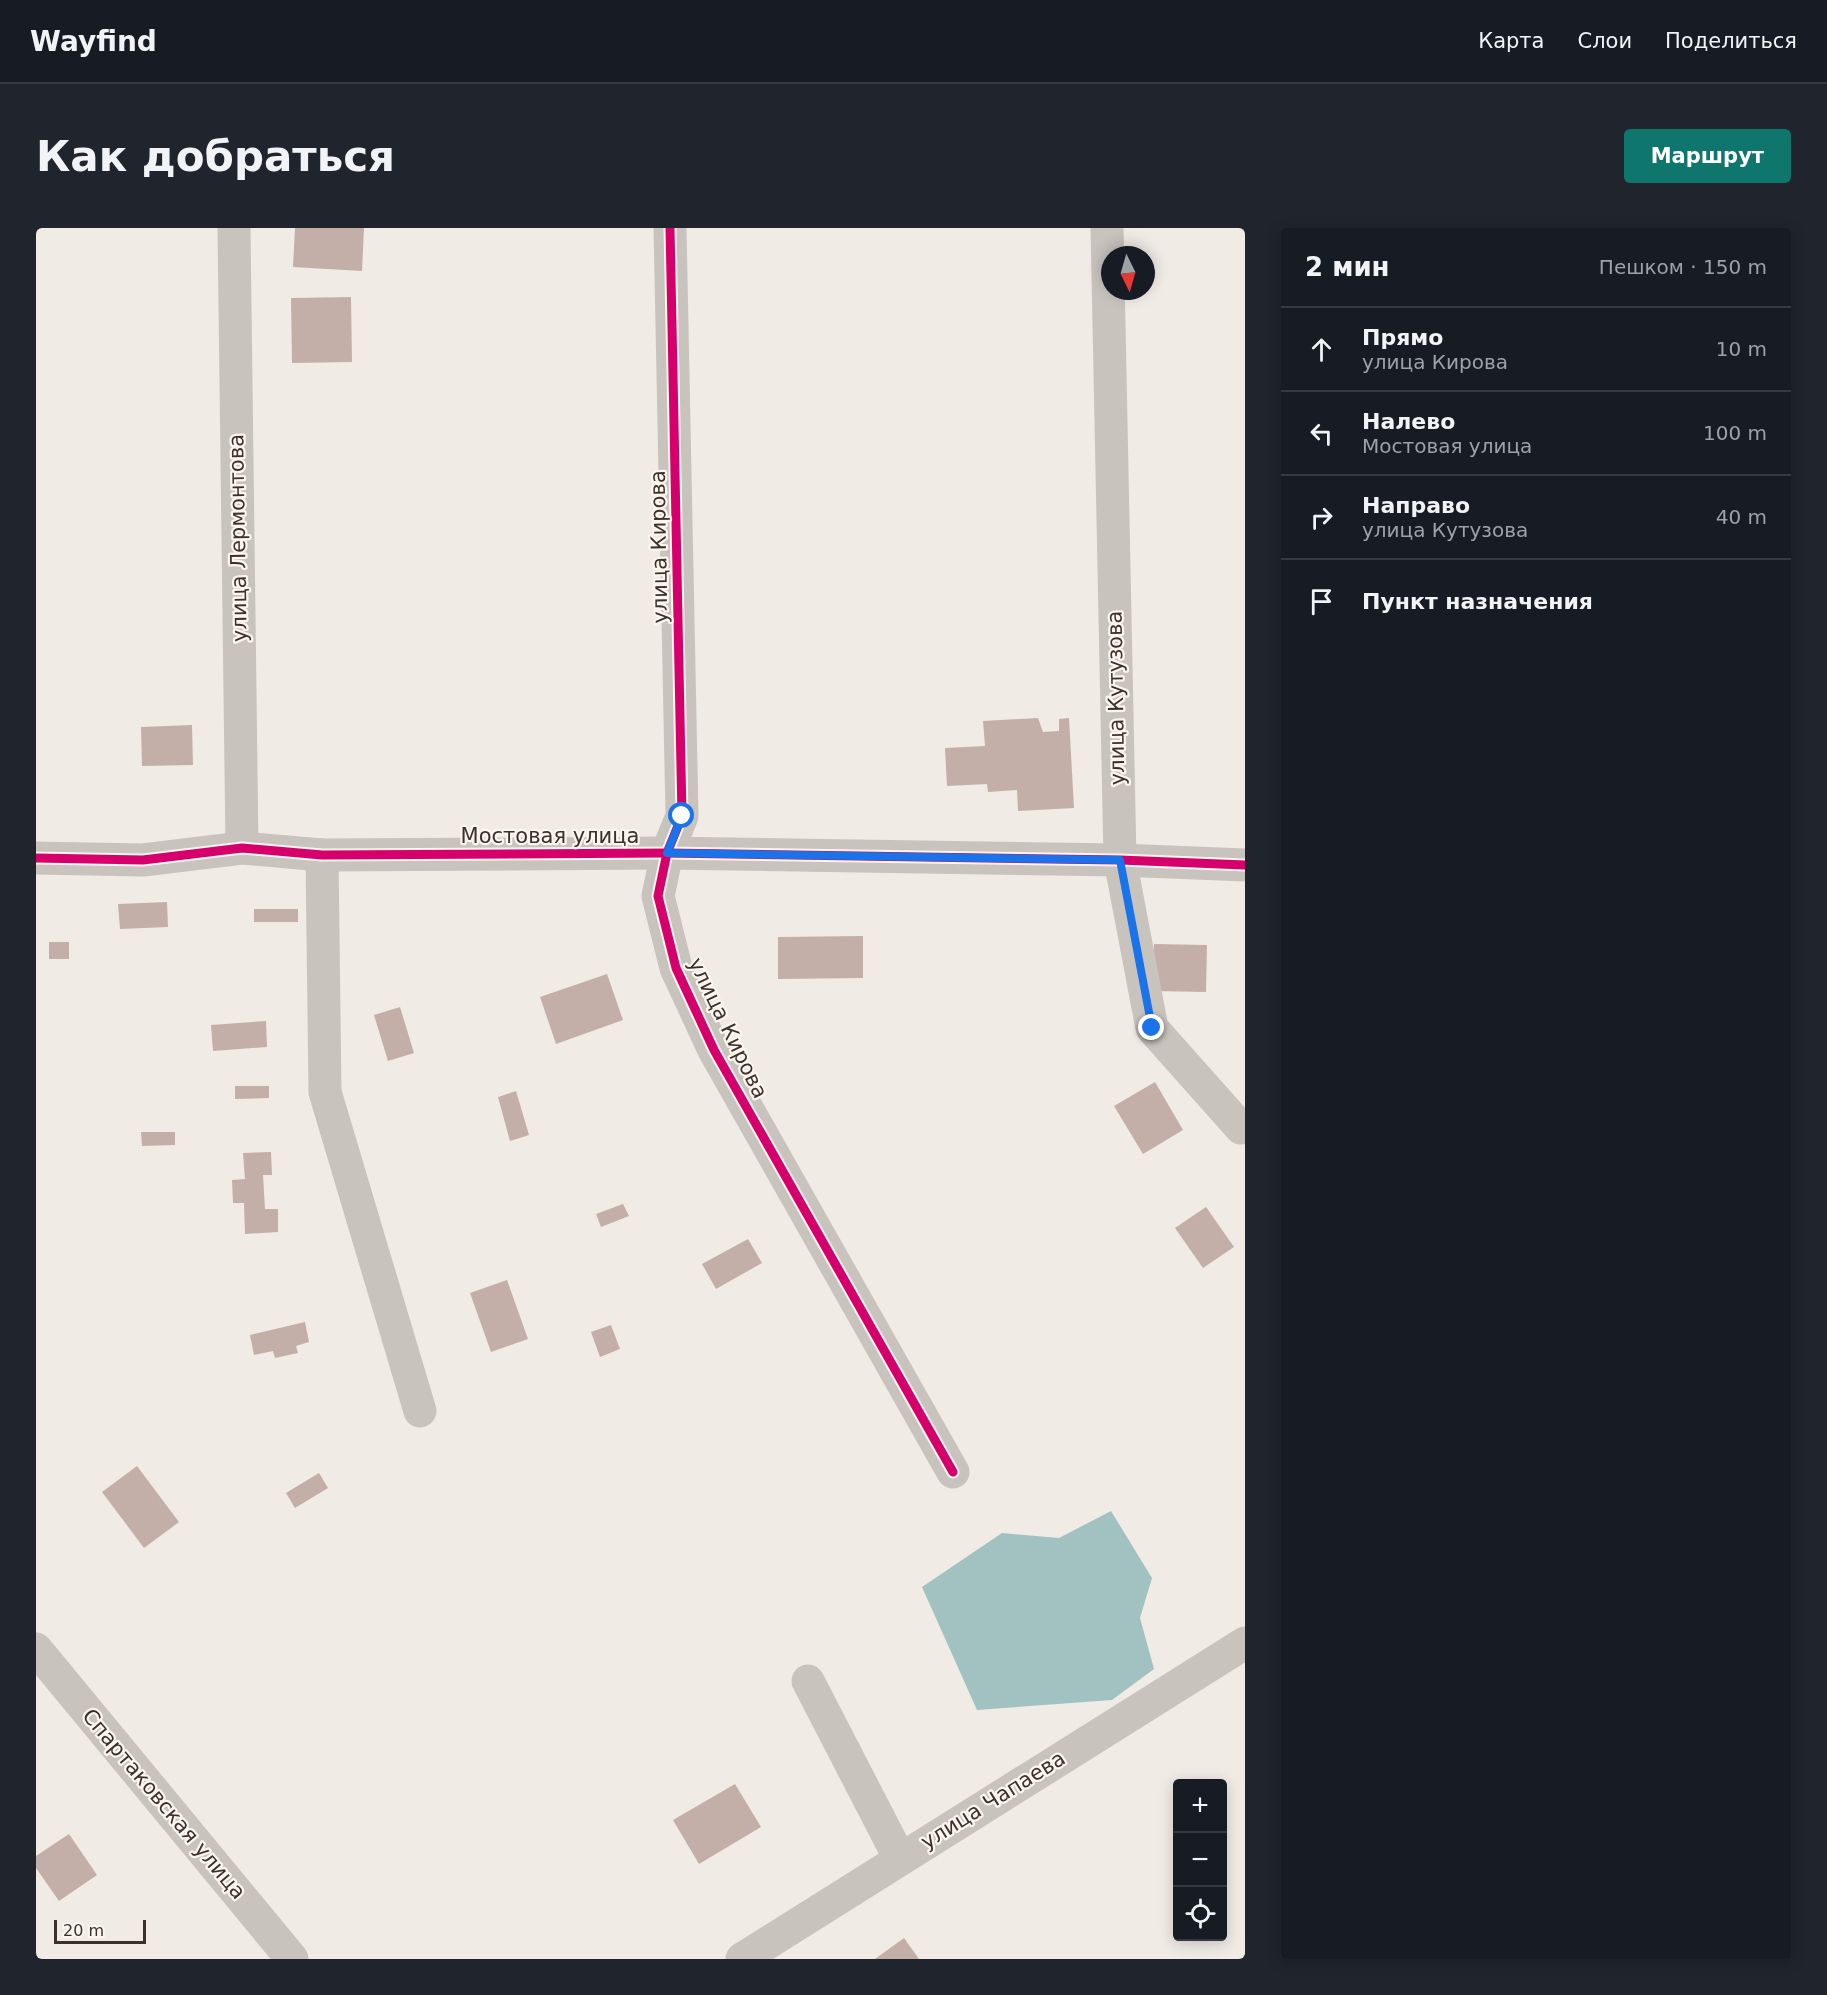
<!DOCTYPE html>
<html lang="ru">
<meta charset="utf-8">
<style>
:root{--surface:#171b24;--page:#20242c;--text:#f1f3f6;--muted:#9ea1a6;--line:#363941;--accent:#0f766e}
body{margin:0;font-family:"DejaVu Sans",sans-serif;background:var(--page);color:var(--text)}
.controls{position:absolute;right:18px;bottom:18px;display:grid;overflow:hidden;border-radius:6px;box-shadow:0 3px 15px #0003}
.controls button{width:54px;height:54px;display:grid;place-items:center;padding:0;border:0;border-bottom:2px solid var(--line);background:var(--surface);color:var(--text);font:30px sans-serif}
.compass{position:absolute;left:1065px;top:18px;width:54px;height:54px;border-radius:50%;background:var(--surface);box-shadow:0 3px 15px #0003;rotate:175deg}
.scale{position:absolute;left:18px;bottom:15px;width:92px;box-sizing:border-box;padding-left:6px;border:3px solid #3b302b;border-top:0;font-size:16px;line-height:21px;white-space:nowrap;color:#3b302b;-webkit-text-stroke:4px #fbf5ee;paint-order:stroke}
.stop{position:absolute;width:18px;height:18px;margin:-14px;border:4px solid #1a73e8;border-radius:50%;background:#fff}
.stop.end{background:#1a73e8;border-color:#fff;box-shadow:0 2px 6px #0008}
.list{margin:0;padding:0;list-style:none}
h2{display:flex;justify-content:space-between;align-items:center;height:78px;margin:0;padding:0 24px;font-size:26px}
h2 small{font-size:20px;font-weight:400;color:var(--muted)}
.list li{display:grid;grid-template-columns:39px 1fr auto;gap:18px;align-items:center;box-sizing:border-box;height:84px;padding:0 24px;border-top:2px solid var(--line)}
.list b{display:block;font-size:22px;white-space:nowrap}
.list p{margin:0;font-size:20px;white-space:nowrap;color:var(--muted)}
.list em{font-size:20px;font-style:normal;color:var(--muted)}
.icon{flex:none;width:33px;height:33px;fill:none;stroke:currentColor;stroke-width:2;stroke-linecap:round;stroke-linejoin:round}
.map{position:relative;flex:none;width:1209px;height:1731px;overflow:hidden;border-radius:6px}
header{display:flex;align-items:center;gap:36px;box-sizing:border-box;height:84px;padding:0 30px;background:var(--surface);border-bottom:2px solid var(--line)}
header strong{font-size:28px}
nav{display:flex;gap:33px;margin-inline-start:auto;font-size:21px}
.intro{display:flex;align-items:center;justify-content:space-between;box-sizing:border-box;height:144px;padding:0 36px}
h1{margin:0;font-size:42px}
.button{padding:15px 27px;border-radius:6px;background:var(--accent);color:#fff;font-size:21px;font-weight:700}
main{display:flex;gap:36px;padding:0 36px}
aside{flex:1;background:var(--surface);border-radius:6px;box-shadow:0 3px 15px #0003}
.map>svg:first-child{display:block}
.water{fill:#a1c2c1}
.building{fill:#c3afa7}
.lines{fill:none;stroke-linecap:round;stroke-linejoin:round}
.minor{stroke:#c9c3be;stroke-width:33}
.cycleway-casing{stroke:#fbf5ee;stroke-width:13}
.cycleway{stroke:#d6006c;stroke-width:9}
.route{stroke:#1a73e8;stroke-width:8}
.labels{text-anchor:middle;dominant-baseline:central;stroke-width:4.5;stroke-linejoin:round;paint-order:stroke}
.street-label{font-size:21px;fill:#3b302b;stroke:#fbf5ee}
</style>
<header>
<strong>Wayfind</strong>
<nav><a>Карта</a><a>Слои</a><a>Поделиться</a></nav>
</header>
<div class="intro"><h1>Как добраться</h1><a class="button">Маршрут</a></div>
<main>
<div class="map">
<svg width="1209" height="1731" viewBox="0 0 1209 1731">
<rect width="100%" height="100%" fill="#f0ebe5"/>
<polygon class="water" points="1075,1283 1116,1350 1104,1390 1118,1441 1076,1472 941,1482 886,1359 966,1305 1023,1310"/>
<g class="building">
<polygon points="259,0 328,0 326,43 257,39"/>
<polygon points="315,69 316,134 256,135 255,70"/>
<polygon points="1002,490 1007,504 1023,503 1023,491 1033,490 1038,580 982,583 981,562 952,564 951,556 911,558 909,520 949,518 947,493"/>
<polygon points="156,497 157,537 106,538 105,499"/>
<polygon points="131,674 132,699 84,701 82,676"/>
<rect x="218" y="681" width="44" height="13"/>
<polygon points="827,708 827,750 742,751 742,709"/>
<rect x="13" y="714" width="20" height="17"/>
<polygon points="1118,716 1171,717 1170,764 1117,763"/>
<polygon points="571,746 587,792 520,816 504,769"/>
<polygon points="364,779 378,825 352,833 338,787"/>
<polygon points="230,793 231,819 177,823 175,797"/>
<polygon points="1119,854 1147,902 1107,926 1078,878"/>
<polygon points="199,858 233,858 233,870 199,871"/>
<polygon points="480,863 493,907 474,913 462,869"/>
<polygon points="105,904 139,904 139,917 106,918"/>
<polygon points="235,924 236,947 227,947 229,981 242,981 242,1004 209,1006 208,975 197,975 196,952 209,951 207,925"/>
<polygon points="587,976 593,988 565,999 560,986"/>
<polygon points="1170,979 1198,1019 1167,1040 1139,1000"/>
<polygon points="712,1011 726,1035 680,1061 666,1036"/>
<polygon points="471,1052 492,1111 455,1124 434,1065"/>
<polygon points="269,1094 273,1114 260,1118 262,1125 239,1130 237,1123 218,1127 214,1107"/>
<polygon points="575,1097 584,1121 564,1129 555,1104"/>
<polygon points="101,1238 143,1294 108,1320 66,1264"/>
<polygon points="283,1245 292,1260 259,1280 250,1265"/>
<polygon points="699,1556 725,1599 663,1636 637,1592"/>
<polygon points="33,1606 61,1647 23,1673 0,1640 0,1628"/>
<polygon points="868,1710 883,1731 839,1731"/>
</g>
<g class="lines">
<g class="minor">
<polyline points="198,0 206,620"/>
<polyline points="634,0 646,588 631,625 622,668 640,740 678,822 917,1244"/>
<polyline points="1071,0 1084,632 1116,800 1205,900 1209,899"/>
<polyline points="286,627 289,864 384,1183"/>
<polyline points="0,630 107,632 206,620 286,627 631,625 1084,632 1209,637"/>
<polyline points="0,1421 256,1731"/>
<polyline points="772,1453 864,1631"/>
<polyline points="706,1731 1209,1415"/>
</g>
<defs>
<g id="cycleway">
<polyline points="634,0 646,588 631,625 622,668 640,740 678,822 917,1244"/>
<polyline points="0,630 107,632 206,620 286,627 631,625 1084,632 1209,637"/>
</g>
</defs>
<use href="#cycleway" class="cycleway-casing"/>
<use href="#cycleway" class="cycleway"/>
</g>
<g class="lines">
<polyline class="route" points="646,588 631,625 1084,632 1116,800"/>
</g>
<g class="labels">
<g class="street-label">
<text transform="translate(202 310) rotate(-91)">улица Лермонтова</text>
<text transform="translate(623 319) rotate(-91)">улица Кирова</text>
<text transform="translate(1080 470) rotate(-91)">улица Кутузова</text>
<text x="514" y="608">Мостовая улица</text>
<text transform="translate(692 800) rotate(64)">улица Кирова</text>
<text transform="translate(957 1572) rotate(-32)">улица Чапаева</text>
<text transform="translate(128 1576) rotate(50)">Спартаковская улица</text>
</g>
</g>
</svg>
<div class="controls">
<button>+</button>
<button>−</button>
<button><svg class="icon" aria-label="locate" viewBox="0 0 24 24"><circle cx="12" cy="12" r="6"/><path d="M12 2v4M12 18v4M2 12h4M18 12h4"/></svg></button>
</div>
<svg class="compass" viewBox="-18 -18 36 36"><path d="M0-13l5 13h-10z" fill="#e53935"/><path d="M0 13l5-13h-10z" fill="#9ea1a6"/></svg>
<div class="scale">20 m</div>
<div class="stop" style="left:646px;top:588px"></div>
<div class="stop end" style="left:1116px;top:800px"></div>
</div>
<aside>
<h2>2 мин<small>Пешком · 150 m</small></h2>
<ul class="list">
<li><svg class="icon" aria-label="ahead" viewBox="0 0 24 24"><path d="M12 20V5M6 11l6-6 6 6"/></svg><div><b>Прямо</b><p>улица Кирова</p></div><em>10 m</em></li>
<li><svg class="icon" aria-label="left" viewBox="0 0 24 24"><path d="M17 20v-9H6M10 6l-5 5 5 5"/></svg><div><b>Налево</b><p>Мостовая улица</p></div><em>100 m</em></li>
<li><svg class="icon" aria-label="right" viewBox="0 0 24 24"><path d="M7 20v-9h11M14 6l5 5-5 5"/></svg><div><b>Направо</b><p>улица Кутузова</p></div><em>40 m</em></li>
<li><svg class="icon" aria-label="arrive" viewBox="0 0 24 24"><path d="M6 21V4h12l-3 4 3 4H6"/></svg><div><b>Пункт назначения</b></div></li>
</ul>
</aside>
</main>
